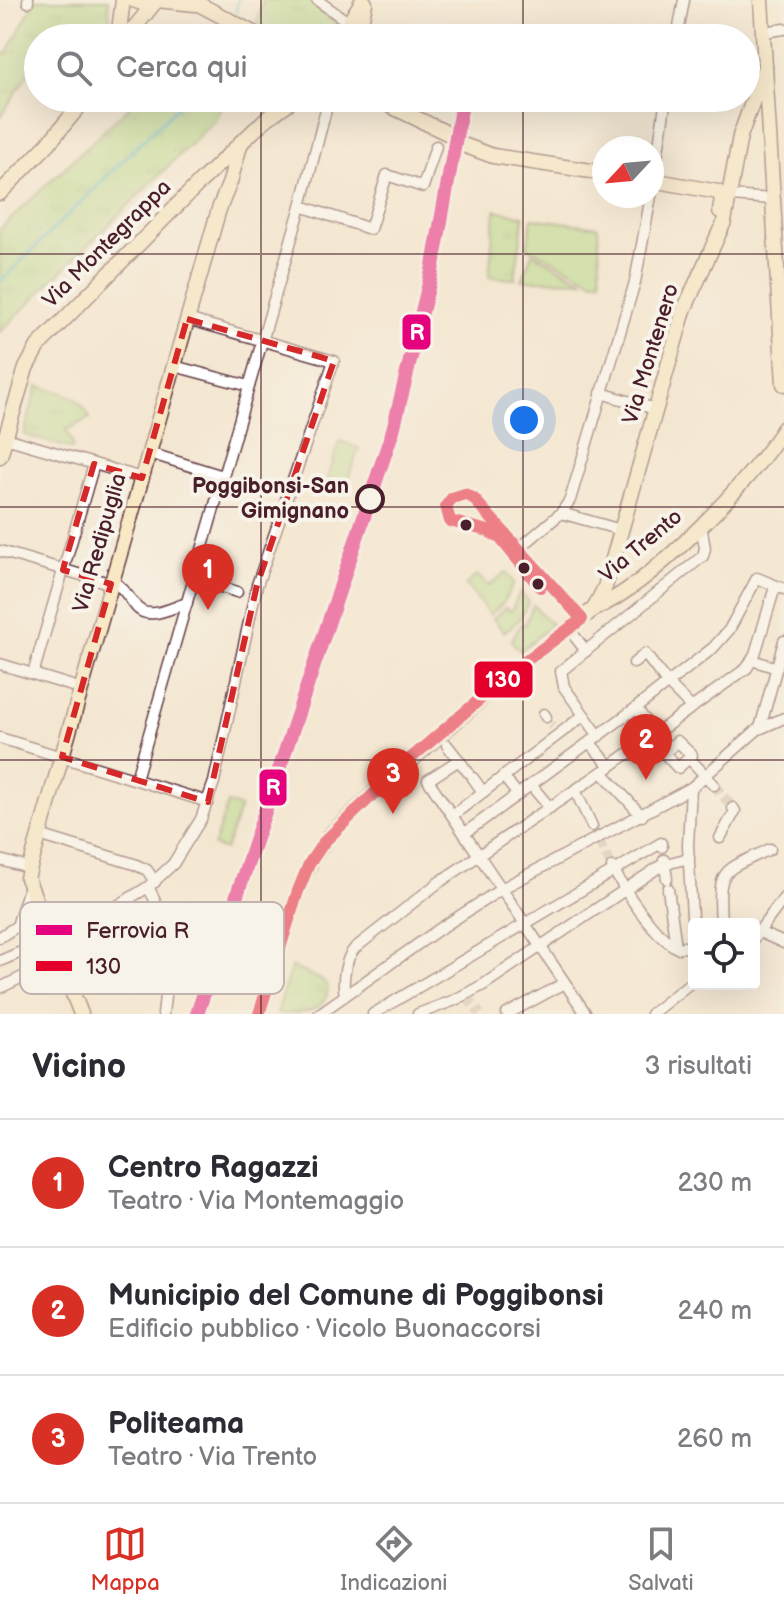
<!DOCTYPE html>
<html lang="it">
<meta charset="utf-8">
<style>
:root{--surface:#fff;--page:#f7f7f7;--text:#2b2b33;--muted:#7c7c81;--line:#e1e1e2;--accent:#d93025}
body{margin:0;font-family:"Balsamiq Sans",sans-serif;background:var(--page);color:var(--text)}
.controls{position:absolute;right:24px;bottom:24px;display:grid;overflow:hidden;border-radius:8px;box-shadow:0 8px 32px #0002}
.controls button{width:72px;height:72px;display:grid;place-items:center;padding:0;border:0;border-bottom:2px solid var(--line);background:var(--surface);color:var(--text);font:40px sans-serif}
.compass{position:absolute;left:592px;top:136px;width:72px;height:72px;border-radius:50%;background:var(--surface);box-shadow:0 8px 32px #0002;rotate:244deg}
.you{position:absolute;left:524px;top:420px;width:28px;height:28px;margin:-20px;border:6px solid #fff;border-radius:50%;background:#1a73e8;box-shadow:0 0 0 12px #1a73e833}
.badge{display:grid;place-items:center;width:52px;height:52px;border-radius:50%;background:var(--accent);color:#fff;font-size:26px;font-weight:700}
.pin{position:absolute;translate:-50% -66px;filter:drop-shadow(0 2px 4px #0008)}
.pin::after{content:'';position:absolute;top:42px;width:28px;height:24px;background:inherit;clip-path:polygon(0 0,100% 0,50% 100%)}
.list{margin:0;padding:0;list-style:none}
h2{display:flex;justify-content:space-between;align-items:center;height:104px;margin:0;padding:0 32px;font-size:34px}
h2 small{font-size:26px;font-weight:400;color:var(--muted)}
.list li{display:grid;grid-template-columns:52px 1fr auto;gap:24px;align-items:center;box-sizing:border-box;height:128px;padding:0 32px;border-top:2px solid var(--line)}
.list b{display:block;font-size:30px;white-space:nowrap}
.list p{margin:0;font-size:26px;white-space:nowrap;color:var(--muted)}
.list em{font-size:26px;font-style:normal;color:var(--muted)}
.icon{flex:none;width:44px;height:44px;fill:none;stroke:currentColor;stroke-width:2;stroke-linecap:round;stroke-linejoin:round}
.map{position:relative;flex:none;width:784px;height:1014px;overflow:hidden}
.search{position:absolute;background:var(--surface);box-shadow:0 8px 32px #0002;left:24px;right:24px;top:24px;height:88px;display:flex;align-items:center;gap:20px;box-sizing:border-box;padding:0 28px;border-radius:44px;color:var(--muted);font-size:30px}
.sheet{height:488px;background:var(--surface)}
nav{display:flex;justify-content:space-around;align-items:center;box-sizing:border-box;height:112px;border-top:2px solid var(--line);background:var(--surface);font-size:22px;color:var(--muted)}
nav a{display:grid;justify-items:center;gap:4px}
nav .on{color:var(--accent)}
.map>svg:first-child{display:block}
.grass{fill:#aed781;stroke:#7c7b56;stroke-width:2}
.park{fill:url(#park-tufts);stroke:#7c7b56;stroke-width:2}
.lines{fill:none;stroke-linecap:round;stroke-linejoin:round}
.stream{stroke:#48b3c5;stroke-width:3}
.street-tunnel{stroke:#d2bfb1;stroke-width:10;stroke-dasharray:10 5;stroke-linecap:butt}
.street-casing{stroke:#643d44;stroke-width:13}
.secondary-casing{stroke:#643d44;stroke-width:17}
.street{stroke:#fff;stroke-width:10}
.secondary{stroke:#f8e8c3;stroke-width:14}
.bus-1-casing{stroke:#f7f3e8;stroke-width:18}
.bus-1{stroke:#e4002b;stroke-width:12}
.rail-1-casing{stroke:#f7f3e8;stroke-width:20}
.rail-1{stroke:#e5007d;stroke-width:14}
.marked{fill:none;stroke:#d62828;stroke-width:6;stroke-dasharray:16 10;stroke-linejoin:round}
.grid{fill:none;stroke:#4a1f2b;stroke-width:2;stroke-opacity:0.55}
.stop-dot{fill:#f7f3e8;stroke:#4a1f2b;stroke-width:4}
.bus-dot{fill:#4a1f2b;stroke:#f7f3e8;stroke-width:3}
.labels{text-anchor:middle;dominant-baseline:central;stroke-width:8;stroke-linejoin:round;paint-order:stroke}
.street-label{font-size:22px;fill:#4a1f2b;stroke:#f7f3e8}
.stop-label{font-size:22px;font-weight:bold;fill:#4a1f2b;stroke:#f7f3e8;text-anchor:end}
.key{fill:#f7f3e8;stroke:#c3b3af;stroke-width:2}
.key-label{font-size:22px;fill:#4a1f2b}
.line-badge{stroke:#f7f3e8;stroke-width:3}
.badge-label{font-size:22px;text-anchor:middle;font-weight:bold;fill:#fff}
</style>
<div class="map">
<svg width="784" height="1014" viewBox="0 0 784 1014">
<defs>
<pattern id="park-tufts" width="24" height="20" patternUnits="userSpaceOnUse" patternTransform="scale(2)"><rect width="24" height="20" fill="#aed781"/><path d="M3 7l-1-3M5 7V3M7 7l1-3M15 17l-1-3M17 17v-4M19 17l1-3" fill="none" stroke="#97b870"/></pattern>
</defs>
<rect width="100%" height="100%" fill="#f7f3e8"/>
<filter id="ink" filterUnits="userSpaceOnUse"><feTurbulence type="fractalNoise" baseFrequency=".0125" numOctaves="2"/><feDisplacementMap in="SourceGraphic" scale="16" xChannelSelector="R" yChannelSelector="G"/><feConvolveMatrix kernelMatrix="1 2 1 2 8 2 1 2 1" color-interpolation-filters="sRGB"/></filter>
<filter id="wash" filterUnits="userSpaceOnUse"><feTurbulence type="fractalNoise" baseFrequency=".006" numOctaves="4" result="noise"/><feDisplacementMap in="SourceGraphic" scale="32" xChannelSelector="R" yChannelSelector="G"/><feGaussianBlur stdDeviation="1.8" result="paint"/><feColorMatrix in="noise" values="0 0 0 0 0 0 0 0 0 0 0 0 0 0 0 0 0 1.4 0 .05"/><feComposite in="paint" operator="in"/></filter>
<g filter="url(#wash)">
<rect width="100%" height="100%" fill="#f4e7d2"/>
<g class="grass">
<polygon points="532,218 598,227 601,280 593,281 527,247"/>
<polygon points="532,253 584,281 522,280"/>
<polygon points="340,441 359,448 346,484 327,478"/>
<polygon points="506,572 514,583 502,604 490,615 466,585 477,575 488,586"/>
<polygon points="520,592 529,602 518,621 504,632 493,619 505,608 511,611"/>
<polygon points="533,605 552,625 520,651 511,641 521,624 525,625"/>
<polygon points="228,803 240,808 225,850 213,846"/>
</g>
<g class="park">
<polygon points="35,0 108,0 111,24 108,38 38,38 38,58 0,118 0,51 7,54"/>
<path d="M263,0H308L338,25C306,38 288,39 257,23Z"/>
<polygon points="143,98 225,98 215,120 0,332 0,229 131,105"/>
<polygon points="495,210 524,216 515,279 489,277"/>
<path d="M37,386C63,393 77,392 90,418L66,430L73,444L72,449L24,435Z"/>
<path d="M291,966L323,981L328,986C328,1014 298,1014 277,1014Z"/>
</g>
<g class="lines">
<g class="stream">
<polyline points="235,16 238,0"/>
<polyline points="226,38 231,27"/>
<polyline points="0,282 186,98"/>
</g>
</g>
</g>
<g filter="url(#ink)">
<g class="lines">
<g class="street-tunnel">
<polyline points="551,724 553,726"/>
<polyline points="714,785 733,808"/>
<polyline points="599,841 612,867"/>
<polyline points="467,997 480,1014"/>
</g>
<defs>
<g id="street">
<polyline points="317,0 351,24"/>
<polyline points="28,2 28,0"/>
<polyline points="763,32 784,29"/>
<polyline points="677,38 684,0"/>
<polyline points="652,192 666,98"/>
<polyline points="730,196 773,199"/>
<polyline points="301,206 370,229 387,175 423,187 436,146"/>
<polyline points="174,366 249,386"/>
<polyline points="601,393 655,409"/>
<polyline points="2,437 142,478"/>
<polyline points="149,453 223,476"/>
<polyline points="561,513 621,530"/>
<polyline points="0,551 112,584"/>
<polyline points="194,578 237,592"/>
<path d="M112,581C123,587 127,595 134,604C146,623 170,608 187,603"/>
<polyline points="582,619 473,498 465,494 456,495 446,506 447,516 454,524 469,525 490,532 514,553 561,513 570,500 635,282 651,196"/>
<polyline points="569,629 586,651"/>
<polyline points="752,660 777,668"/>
<polyline points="634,663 645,654 668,684 692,708"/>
<polyline points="0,664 82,689"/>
<polyline points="33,674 94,464"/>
<polyline points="636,708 655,734 670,748 664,753 678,768 689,758 714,785"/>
<polyline points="544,714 546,717"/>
<polyline points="760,728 784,641"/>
<polyline points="599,736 564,687 561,671 703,556 705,548 701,525"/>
<polyline points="0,738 208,802"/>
<polyline points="590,743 610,766"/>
<polyline points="447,745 468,772"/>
<polyline points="670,748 677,741 692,755 689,758"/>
<polyline points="459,760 428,780 586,1014"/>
<polyline points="602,772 642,816"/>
<polyline points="503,776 518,795"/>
<polyline points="473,778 483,792"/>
<polyline points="136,779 301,206 329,98"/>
<polyline points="531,785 550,808"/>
<polyline points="691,788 688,845 694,953"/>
<polyline points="575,790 592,826"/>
<polyline points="453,815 584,715"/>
<polyline points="465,833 636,708 713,648 729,630 757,578 784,589"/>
<polyline points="39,835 134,864 147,870 155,882"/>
<polyline points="720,838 735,811 733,808"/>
<polyline points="0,860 29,868"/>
<polyline points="664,860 667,879"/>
<path d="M612,867C626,893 652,933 677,948L693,946"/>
<polyline points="148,887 154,898 166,936"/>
<polyline points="668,889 676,947"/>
<path d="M721,924C718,867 720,873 770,849"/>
<polyline points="759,932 784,943"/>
<polyline points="0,937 17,926 29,888"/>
<polyline points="754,938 784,898"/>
<polyline points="0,961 91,922 148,887 173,864 201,819 214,782 257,585 334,361 187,319"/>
<polyline points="64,972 158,936 166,936 171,943 163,1014"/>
<polyline points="0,988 59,959"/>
<path d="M345,995C342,981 345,959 355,948L438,883L602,772L747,668L755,654L775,587"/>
<polyline points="319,1014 438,930 503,888 691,788 757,730 784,718"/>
<polyline points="373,1014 661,843 662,847"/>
<polyline points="418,1014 455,1000 483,985 662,865 689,858"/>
<polyline points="507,1014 565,983"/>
<polyline points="651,1014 694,980"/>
</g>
<g id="secondary">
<polyline points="133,0 142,3 157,0"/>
<polyline points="157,0 195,4"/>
<polyline points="191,0 259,36 270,38"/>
<polyline points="761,0 784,384"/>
<polyline points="118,38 123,0"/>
<polyline points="126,38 156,1"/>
<polyline points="328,38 347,26 363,0"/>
<polyline points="358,38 365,3"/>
<polyline points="374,98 447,133"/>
<polyline points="466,146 493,156 604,173"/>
<polyline points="652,180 718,192 722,198 720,211"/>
<polyline points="0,193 48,144 86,98"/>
<polyline points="0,456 26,368 38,346 202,180 266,119 295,98"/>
<polyline points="594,609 605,587 684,310 724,222 740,136 765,67"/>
<polyline points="81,1014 27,878 219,209 230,182 241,142"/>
<path d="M259,1014L300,885L312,860L329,836L376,791L512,672L594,609C652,584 750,482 784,428"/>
</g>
</defs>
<use href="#street" class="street-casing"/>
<use href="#secondary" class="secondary-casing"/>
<use href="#street" class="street"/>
<use href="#secondary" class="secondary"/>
<defs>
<polyline id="bus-1" points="259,1014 298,891 309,864 324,842 411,758 519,666 582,619 473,498 465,494 452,498 446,506 450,521 488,531 500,538 540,587"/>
</defs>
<use href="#bus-1" class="bus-1-casing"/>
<use href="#bus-1" class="bus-1"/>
<defs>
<polyline id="rail-1" points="197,1014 393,430 432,271 463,98"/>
</defs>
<use href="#rail-1" class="rail-1-casing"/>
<use href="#rail-1" class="rail-1"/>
</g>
</g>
<path d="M0 0H784V1014H0ZM187,319L334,361L257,585L208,802L62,757L111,584L63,570L65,562L94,464L142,478Z" fill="#f4e7d2" fill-opacity=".55" fill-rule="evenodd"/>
<path class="marked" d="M187,319L334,361L257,585L208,802L62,757L111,584L63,570L65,562L94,464L142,478Z"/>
<path class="grid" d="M261,0V38M523,0V38M261,98V1014M523,98V1014M0,254H784M0,507H784M0,760H784"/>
<circle class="stop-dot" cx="370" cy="499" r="13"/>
<g class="bus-dot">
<circle cx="466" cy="525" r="7"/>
<circle cx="524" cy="568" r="7"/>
<circle cx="538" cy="584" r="7"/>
</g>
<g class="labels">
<g class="street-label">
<text transform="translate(107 244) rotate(-45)">Via Montegrappa</text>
<text transform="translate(651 354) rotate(-73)">Via Montenero</text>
<text transform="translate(100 543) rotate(-74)">Via Redipuglia</text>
<text transform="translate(641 546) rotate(-40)">Via Trento</text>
</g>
<g class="stop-label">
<text x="349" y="486">Poggibonsi-San<tspan x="349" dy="25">Gimignano</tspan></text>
</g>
</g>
<rect x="20" y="902" width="264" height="92" rx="12" class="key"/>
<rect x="36" y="925" width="36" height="10" fill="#e5007d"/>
<rect x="36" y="961" width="36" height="10" fill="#e4002b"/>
<g class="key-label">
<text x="86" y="938">Ferrovia R</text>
<text x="86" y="974">130</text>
</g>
<g class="line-badge">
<rect x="401" y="313" width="31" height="38" rx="8" fill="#e5007d"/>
<rect x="473" y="660" width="61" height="39" rx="8" fill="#e4002b"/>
<rect x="258" y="768" width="30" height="39" rx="8" fill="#e5007d"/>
</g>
<g class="badge-label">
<text x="417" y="340">R</text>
<text x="503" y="687">130</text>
<text x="273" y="795">R</text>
</g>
</svg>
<div class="controls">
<button><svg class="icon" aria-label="locate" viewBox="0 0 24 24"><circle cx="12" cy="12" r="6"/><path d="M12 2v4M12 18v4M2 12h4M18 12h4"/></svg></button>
</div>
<svg class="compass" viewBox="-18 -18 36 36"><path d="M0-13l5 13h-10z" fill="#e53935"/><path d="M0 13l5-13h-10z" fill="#7c7c81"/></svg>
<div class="you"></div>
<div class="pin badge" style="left:208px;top:610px">1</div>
<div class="pin badge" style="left:646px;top:780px">2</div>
<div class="pin badge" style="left:393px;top:814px">3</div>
<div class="search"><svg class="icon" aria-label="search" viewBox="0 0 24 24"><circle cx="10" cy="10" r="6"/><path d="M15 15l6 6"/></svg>Cerca qui</div>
</div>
<section class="sheet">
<h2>Vicino<small>3 risultati</small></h2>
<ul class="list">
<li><span class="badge">1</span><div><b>Centro Ragazzi</b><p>Teatro · Via Montemaggio</p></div><em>230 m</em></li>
<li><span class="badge">2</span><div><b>Municipio del Comune di Poggibonsi</b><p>Edificio pubblico · Vicolo Buonaccorsi</p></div><em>240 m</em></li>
<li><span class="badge">3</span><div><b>Politeama</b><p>Teatro · Via Trento</p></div><em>260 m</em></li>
</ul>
</section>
<nav>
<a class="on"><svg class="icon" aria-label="map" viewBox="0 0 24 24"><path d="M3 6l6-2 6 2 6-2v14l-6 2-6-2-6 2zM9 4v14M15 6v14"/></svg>Mappa</a>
<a><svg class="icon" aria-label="directions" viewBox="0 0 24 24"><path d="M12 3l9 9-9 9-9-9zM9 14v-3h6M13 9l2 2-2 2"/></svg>Indicazioni</a>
<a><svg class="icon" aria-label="saved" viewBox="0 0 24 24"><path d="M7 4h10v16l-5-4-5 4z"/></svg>Salvati</a>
</nav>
